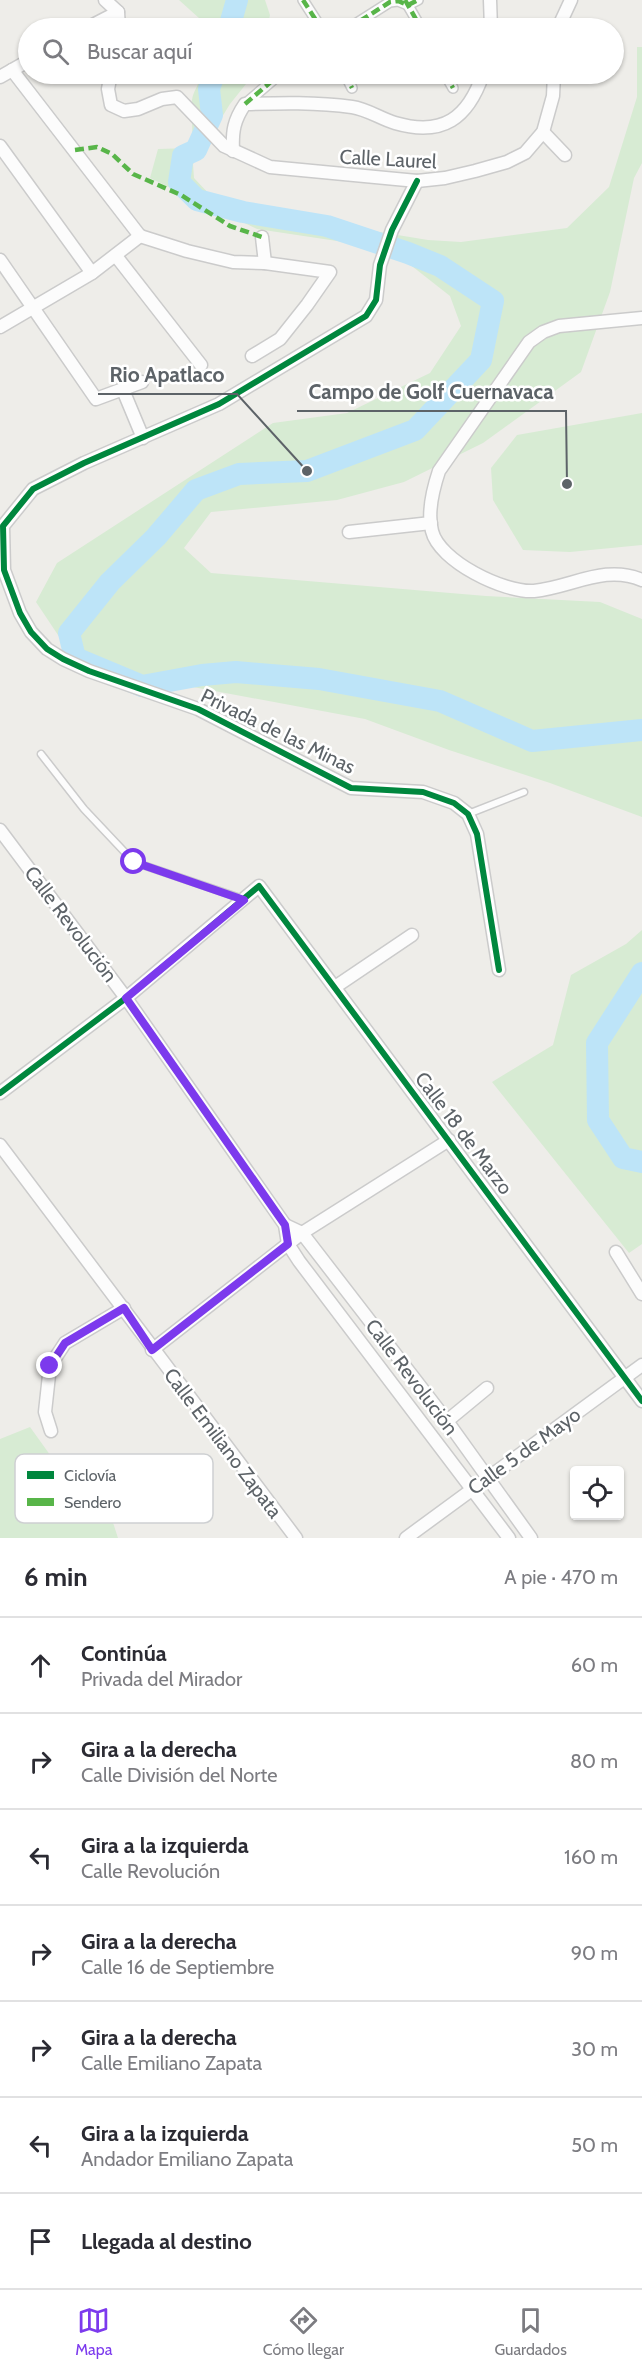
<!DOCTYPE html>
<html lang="es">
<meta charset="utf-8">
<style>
:root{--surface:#fff;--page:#f7f7f7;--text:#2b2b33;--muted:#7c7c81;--line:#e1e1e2;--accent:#7c3aed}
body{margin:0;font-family:Cabin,sans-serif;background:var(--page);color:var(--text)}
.controls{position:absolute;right:18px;bottom:18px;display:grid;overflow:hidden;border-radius:6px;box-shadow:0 2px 4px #0004}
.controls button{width:54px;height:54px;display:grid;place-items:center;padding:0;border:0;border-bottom:2px solid var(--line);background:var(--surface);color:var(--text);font:30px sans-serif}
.stop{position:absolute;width:18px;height:18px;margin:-14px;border:4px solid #7c3aed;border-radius:50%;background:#fff}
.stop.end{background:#7c3aed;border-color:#fff;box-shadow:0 2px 6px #0008}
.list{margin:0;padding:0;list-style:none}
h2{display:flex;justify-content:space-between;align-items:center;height:78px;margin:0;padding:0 24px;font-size:26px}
h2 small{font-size:20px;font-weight:400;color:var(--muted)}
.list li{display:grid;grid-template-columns:39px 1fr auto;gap:18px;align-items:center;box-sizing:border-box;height:96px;padding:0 24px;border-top:2px solid var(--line)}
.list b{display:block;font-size:22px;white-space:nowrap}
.list p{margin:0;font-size:20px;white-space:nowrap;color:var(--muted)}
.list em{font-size:20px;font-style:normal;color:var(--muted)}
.icon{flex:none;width:33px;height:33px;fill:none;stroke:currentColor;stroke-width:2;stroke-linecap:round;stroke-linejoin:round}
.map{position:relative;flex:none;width:642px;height:1538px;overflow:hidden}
.search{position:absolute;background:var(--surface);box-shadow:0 2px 4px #0004;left:18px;right:18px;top:18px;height:66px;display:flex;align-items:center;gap:15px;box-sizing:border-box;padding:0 21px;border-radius:33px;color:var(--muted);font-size:22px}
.sheet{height:750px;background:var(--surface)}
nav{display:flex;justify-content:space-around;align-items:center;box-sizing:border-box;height:84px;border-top:2px solid var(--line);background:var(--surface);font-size:16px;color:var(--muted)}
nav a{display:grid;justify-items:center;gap:3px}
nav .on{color:var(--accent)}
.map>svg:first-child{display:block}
.green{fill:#d7ebd3}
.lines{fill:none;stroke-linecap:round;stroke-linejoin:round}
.river{stroke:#bde4f8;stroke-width:22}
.service-casing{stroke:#cbcbcb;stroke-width:9}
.pedestrian-casing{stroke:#cbcbcb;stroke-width:12}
.minor-casing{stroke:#cbcbcb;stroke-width:15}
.service{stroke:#fcfcfc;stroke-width:6}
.pedestrian{stroke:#fcfcfc;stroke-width:9}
.minor{stroke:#fcfcfc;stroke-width:12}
.quiet{stroke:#58b549;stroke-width:4.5;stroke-dasharray:9 4.5;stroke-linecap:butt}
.cycleway-casing{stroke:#fff;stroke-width:10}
.cycleway{stroke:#00873e;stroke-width:6}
.route{stroke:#7c3aed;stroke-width:8}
.labels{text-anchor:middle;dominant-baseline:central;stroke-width:5;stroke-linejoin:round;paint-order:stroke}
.street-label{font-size:20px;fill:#5d6368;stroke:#fff}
.key{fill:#fff;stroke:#ced0d2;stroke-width:1.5}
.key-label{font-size:16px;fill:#5d6368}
.leader{fill:none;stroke:#5d6368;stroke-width:2}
.callout-dot{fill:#5d6368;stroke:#fff;stroke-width:2}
.callout-label{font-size:21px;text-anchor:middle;font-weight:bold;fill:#5d6368;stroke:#fff;stroke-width:5;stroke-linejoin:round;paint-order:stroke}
</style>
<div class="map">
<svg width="642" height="1538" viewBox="0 0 642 1538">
<rect width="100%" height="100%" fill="#eeede9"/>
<g class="green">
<polygon points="179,0 265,0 270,15 267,28 210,28"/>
<path d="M637,47H642V163L634,178L610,292L581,372L483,443L404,482L337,500L211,512L184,548L211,573L486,596L600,602L642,619V817L550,783L449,750L365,719L193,687L131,673L62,641L36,602L57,563L273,423L347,413L430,373L461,326L450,296L408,263L377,247L257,229L150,178L158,149L190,148C195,132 190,116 192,100C193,90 201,84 199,74H254L230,104L193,164L194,178L211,196L361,229L428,240L461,242L567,228L609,187L637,97Z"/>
<polygon points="642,413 642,545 570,552 523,550 493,500 491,468 517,435"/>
<polygon points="642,930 642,1244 629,1253 492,1082 553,1045 571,975 626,944"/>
<polygon points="30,1427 58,1466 105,1498 118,1538 0,1538 0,1439"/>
</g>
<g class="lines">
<g class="river">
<polyline points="229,28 237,0"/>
<polyline points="214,74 209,89 212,115 196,150 183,156 179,182 197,200 243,212 327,226 408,253 440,266 493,301 481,360 415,430 307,471 239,474 196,490 156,537 110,582 69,633 75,658 142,686 202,675 236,672 319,679 440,701 532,741 642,730"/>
<polyline points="642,973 597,1043 598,1120 623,1158 642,1162"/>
</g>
<defs>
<g id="service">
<polyline points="41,754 84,809 134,862 243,899"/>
<polyline points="468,814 524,792"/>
</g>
<g id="pedestrian">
<polyline points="303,0 321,28"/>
<polyline points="406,2 421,28"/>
<polyline points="349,28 390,2 398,1 408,5 418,0"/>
<polyline points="345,74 352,88"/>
<polyline points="445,74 453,88"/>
<polyline points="245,104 280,74"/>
</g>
<g id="minor">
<polyline points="105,0 118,12 119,28"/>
<polyline points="490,0 491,28"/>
<polyline points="87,28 118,12"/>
<polyline points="558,28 571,0"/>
<polyline points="12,70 140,236"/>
<polyline points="111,74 108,89 111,105 124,111 138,109 162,99 177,97 224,146 270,167 417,181 445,178 475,171 507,162 525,153 543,132 553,96 554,74"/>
<polyline points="0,77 28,61"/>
<polyline points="543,132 565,155"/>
<polyline points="0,146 92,273"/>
<path d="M233,151C232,131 234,120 245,104C280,103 317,102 352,107C367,109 381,119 395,123C443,137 468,118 483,74"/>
<polyline points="417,181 392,230 380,265 376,300 366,316 219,404 84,463 33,489 3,526 4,570 20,613 31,632 47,649 63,659 89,671 198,709 351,788 423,792 454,803 468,814 477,834 499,970"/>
<polyline points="140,236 187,251 233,262 265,263 330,272 307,305 280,339 252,356"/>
<polyline points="262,237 265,263"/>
<polyline points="116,256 201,365"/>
<polyline points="0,260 96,399 142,382"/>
<path d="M642,318L559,326L543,332L529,342L439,471C433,489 427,512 432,531C439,561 504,593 534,591C572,587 605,564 642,580"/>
<polyline points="0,327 92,273 140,236"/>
<polyline points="123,390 143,438"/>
<polyline points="349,532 431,523"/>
<polyline points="0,830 126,998 285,1225 288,1244 299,1261 509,1538"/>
<polyline points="335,987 412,935"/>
<polyline points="0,1093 126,998 259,886 642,1401"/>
<polyline points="0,1145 296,1538"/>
<polyline points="285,1225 302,1233 447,1421 531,1538"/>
<polyline points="616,1252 642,1294"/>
<polyline points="152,1350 302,1233 449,1140"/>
<polyline points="447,1421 487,1388"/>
<polyline points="51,1431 45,1412 50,1366 65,1343 124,1308"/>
<polyline points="406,1538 642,1365"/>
</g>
</defs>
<use href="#service" class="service-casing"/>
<use href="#pedestrian" class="pedestrian-casing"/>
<use href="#minor" class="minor-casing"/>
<use href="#service" class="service"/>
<use href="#pedestrian" class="pedestrian"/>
<use href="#minor" class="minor"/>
<g class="quiet">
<polyline points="303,0 321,28"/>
<polyline points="405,0 421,28"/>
<polyline points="349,28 390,2 398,1 408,5 418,0"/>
<polyline points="345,74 352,88"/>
<polyline points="445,74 453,88"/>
<polyline points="245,104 280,74"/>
<polyline points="75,150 97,147 112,154 133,174 181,195 230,226 262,237"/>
</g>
<defs>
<g id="cycleway">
<polyline points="417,181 392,230 380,265 376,300 366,316 219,404 84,463 33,489 3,526 4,570 20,613 31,632 47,649 63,659 89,671 198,709 351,788 423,792 454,803 468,814 477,834 499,970"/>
<polyline points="0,1093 126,998 259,886 642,1401"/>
</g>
</defs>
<use href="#cycleway" class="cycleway-casing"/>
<use href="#cycleway" class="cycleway"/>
</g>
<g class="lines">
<polyline class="route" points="50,1366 65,1343 124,1308 152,1350 288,1244 285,1225 126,998 244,900 134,862"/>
</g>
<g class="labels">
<g class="street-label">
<text transform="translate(388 159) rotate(3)">Calle Laurel</text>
<text transform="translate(278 731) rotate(26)">Privada de las Minas</text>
<text transform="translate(71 924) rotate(53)">Calle Revolución</text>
<text transform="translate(464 1133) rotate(53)">Calle 18 de Marzo</text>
<text transform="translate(412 1377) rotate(53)">Calle Revolución</text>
<text transform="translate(223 1443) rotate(53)">Calle Emiliano Zapata</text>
<text transform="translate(524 1451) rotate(-36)">Calle 5 de Mayo</text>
</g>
</g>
<rect x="15" y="1454" width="198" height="69" rx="9" class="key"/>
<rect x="27" y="1471" width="27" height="8" fill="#00873e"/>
<rect x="27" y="1498" width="27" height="8" fill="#58b549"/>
<g class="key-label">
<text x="64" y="1481">Ciclovía</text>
<text x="64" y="1508">Sendero</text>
</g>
<path class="leader" d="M307 471L237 394H98M567 484L566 411H297"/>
<g class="callout-dot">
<circle cx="307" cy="471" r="6"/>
<circle cx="567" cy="484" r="6"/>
</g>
<g class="callout-label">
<text x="167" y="382">Rio Apatlaco</text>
<text x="431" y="399">Campo de Golf Cuernavaca</text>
</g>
</svg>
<div class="controls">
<button><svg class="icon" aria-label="locate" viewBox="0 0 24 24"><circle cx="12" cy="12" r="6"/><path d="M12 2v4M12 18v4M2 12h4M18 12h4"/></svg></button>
</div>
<div class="stop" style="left:134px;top:862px"></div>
<div class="stop end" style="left:50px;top:1366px"></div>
<div class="search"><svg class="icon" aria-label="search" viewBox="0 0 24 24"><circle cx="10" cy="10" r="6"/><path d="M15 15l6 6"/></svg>Buscar aquí</div>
</div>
<section class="sheet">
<h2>6 min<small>A pie · 470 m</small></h2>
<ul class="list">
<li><svg class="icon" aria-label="ahead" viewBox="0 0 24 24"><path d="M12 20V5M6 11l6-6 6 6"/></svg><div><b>Continúa</b><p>Privada del Mirador</p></div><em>60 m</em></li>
<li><svg class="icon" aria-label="right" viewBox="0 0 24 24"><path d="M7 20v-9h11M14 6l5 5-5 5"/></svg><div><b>Gira a la derecha</b><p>Calle División del Norte</p></div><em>80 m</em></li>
<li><svg class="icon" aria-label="left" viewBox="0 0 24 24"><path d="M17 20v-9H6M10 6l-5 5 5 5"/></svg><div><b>Gira a la izquierda</b><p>Calle Revolución</p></div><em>160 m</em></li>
<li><svg class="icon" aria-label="right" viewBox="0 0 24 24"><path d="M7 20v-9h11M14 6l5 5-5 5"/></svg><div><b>Gira a la derecha</b><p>Calle 16 de Septiembre</p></div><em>90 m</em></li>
<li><svg class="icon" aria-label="right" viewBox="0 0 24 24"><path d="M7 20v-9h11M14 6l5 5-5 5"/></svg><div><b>Gira a la derecha</b><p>Calle Emiliano Zapata</p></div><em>30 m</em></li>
<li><svg class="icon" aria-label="left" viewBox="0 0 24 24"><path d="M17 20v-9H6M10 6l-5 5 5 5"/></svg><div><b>Gira a la izquierda</b><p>Andador Emiliano Zapata</p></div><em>50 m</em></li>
<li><svg class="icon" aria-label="arrive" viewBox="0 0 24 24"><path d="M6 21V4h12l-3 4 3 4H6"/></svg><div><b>Llegada al destino</b></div></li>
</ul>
</section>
<nav>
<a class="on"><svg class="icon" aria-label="map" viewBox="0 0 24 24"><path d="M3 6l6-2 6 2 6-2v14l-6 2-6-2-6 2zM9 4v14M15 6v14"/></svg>Mapa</a>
<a><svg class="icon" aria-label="directions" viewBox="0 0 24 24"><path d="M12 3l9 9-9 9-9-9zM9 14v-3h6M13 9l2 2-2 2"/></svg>Cómo llegar</a>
<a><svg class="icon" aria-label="saved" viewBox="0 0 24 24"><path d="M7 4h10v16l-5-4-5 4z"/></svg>Guardados</a>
</nav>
